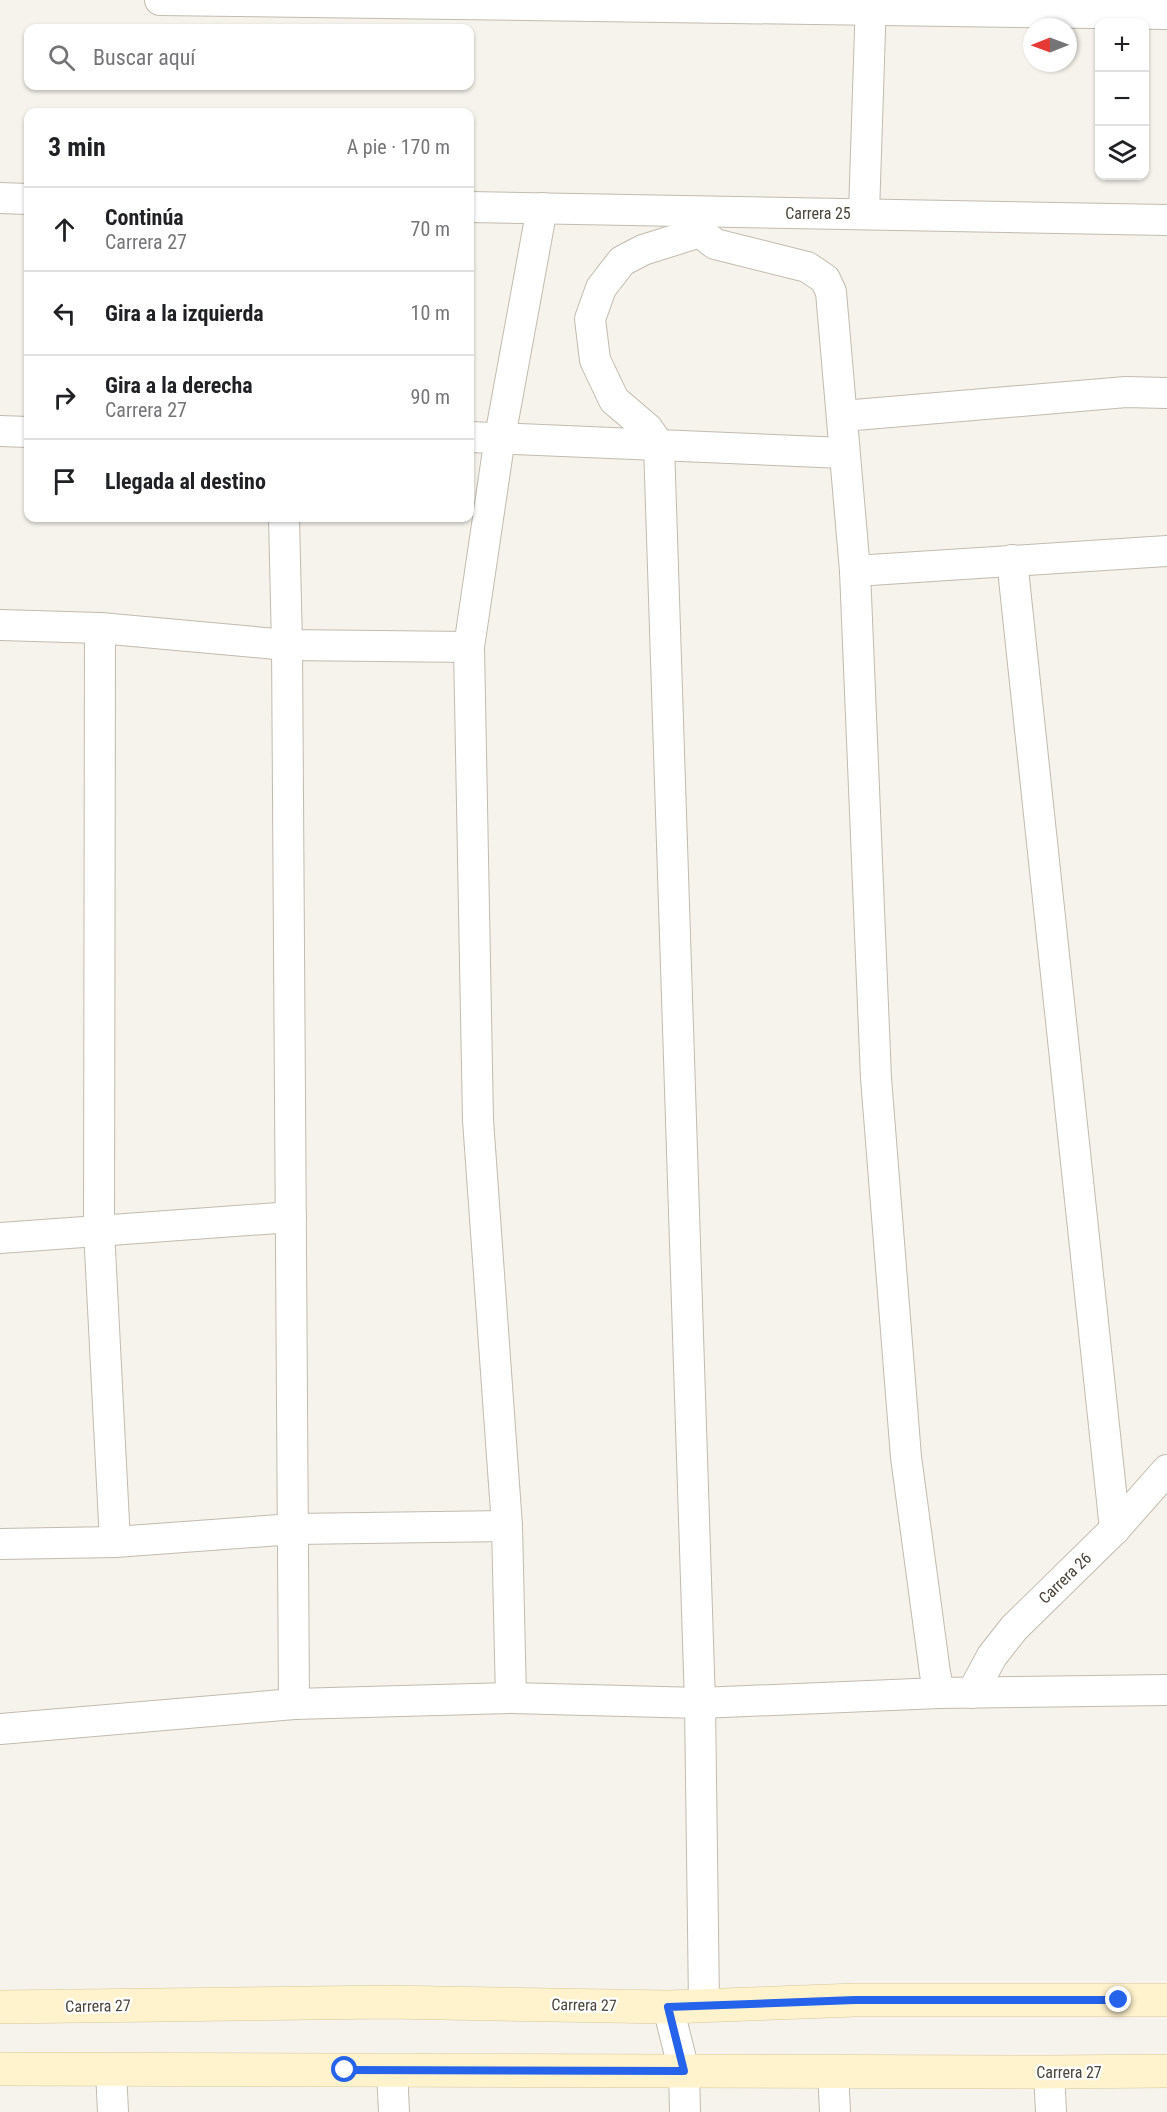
<!DOCTYPE html>
<html lang="es">
<meta charset="utf-8">
<style>
:root{--surface:#fff;--page:#f6f6f6;--text:#202124;--muted:#757577;--line:#e0e0e0}
body{margin:0;font-family:"Roboto Condensed",sans-serif;background:var(--page);color:var(--text)}
.controls{position:absolute;right:18px;top:18px;display:grid;overflow:hidden;border-radius:12px;box-shadow:0 2px 4px #0004}
.controls button{width:54px;height:54px;display:grid;place-items:center;padding:0;border:0;border-bottom:2px solid var(--line);background:var(--surface);color:var(--text);font:30px sans-serif}
.compass{position:absolute;left:1023px;top:18px;width:54px;height:54px;border-radius:50%;background:var(--surface);box-shadow:0 2px 4px #0004;rotate:269deg}
.stop{position:absolute;width:18px;height:18px;margin:-14px;border:4px solid #2563eb;border-radius:50%;background:#fff}
.stop.end{background:#2563eb;border-color:#fff;box-shadow:0 2px 6px #0008}
.list{margin:0;padding:0;list-style:none}
h2{display:flex;justify-content:space-between;align-items:center;height:78px;margin:0;padding:0 24px;font-size:26px}
h2 small{font-size:20px;font-weight:400;color:var(--muted)}
.list li{display:grid;grid-template-columns:39px 1fr auto;gap:18px;align-items:center;box-sizing:border-box;height:84px;padding:0 24px;border-top:2px solid var(--line)}
.list b{display:block;font-size:22px;white-space:nowrap}
.list p{margin:0;font-size:20px;white-space:nowrap;color:var(--muted)}
.list em{font-size:20px;font-style:normal;color:var(--muted)}
.icon{flex:none;width:33px;height:33px;fill:none;stroke:currentColor;stroke-width:2;stroke-linecap:round;stroke-linejoin:round}
.map{position:relative;flex:none;width:1167px;height:2112px;overflow:hidden}
.search{position:absolute;background:var(--surface);box-shadow:0 2px 4px #0004;left:24px;top:24px;width:450px;height:66px;display:flex;align-items:center;gap:15px;box-sizing:border-box;padding:0 21px;border-radius:12px;color:var(--muted);font-size:22px}
.panel{position:absolute;background:var(--surface);box-shadow:0 2px 4px #0004;left:24px;top:108px;width:450px;height:414px;border-radius:12px}
.map>svg:first-child{display:block}
.lines{fill:none;stroke-linecap:round;stroke-linejoin:round}
.street-casing{stroke:#c2bbae;stroke-width:32}
.secondary-casing{stroke:#d6c79b;stroke-width:34}
.street{stroke:#fff;stroke-width:30}
.secondary{stroke:#fff3cd;stroke-width:33}
.route{stroke:#2563eb;stroke-width:8}
.labels{text-anchor:middle;dominant-baseline:central;stroke-width:4.5;stroke-linejoin:round;paint-order:stroke}
.street-label{font-size:16px;fill:#4b4439;stroke:#fff}
</style>
<div class="map">
<svg width="1167" height="2112" viewBox="0 0 1167 2112">
<rect width="100%" height="100%" fill="#f6f3ec"/>
<g class="lines">
<defs>
<g id="street">
<polyline points="160,0 1167,14"/>
<polyline points="0,198 28,199"/>
<polyline points="470,207 1167,220"/>
<polyline points="690,212 700,232 715,244 807,267 825,279 831,292 855,571 876,1078 906,1457 935,1673 939,1693"/>
<polyline points="864,213 871,0"/>
<polyline points="700,232 643,250 622,261 601,288 590,319 595,360 614,400 648,429 659,445 700,1703 704,2004"/>
<polyline points="843,416 1126,392 1167,393"/>
<polyline points="0,431 28,432"/>
<polyline points="470,437 844,453"/>
<polyline points="284,518 287,645 294,1704"/>
<polyline points="1012,560 1115,1529"/>
<polyline points="855,571 1167,551"/>
<polyline points="0,625 100,628 287,645 469,647"/>
<polyline points="100,628 99,1230 115,1542"/>
<polyline points="0,1238 291,1217"/>
<polyline points="0,1544 115,1542 294,1529 507,1526"/>
<polyline points="972,1693 992,1656 1014,1628 1115,1529 1167,1470"/>
<polyline points="511,1698 507,1526 478,1120 469,647 500,437 542,208"/>
<polyline points="0,1729 294,1704 511,1698 700,1703 939,1693 1167,1690"/>
<polyline points="668,2007 684,2071 685,2112"/>
<polyline points="111,2070 113,2112"/>
<polyline points="392,2070 394,2112"/>
<polyline points="833,2071 835,2112"/>
<polyline points="1049,2072 1051,2112"/>
</g>
<g id="secondary">
<polyline points="0,2007 387,2002 668,2007 855,2000 1167,2000"/>
<polyline points="0,2069 1049,2072 1167,2071"/>
</g>
</defs>
<use href="#street" class="street-casing"/>
<use href="#secondary" class="secondary-casing"/>
<use href="#street" class="street"/>
<use href="#secondary" class="secondary"/>
</g>
<g class="lines">
<polyline class="route" points="345,2070 684,2071 668,2007 855,2000 1119,2000"/>
</g>
<g class="labels">
<g class="street-label">
<text x="818" y="213">Carrera 25</text>
<text transform="translate(1065 1578) rotate(-44)">Carrera 26</text>
<text transform="translate(584 2005) rotate(1)">Carrera 27</text>
<text transform="translate(98 2006) rotate(-1)">Carrera 27</text>
<text x="1069" y="2072">Carrera 27</text>
</g>
</g>
</svg>
<div class="controls">
<button>+</button>
<button>−</button>
<button><svg class="icon" aria-label="layers" viewBox="0 0 24 24"><path d="M12 4l9 5-9 5-9-5zM3 14l9 5 9-5"/></svg></button>
</div>
<svg class="compass" viewBox="-18 -18 36 36"><path d="M0-13l5 13h-10z" fill="#e53935"/><path d="M0 13l5-13h-10z" fill="#757577"/></svg>
<div class="stop" style="left:345px;top:2070px"></div>
<div class="stop end" style="left:1119px;top:2000px"></div>
<div class="search"><svg class="icon" aria-label="search" viewBox="0 0 24 24"><circle cx="10" cy="10" r="6"/><path d="M15 15l6 6"/></svg>Buscar aquí</div>
<section class="panel">
<h2>3 min<small>A pie · 170 m</small></h2>
<ul class="list">
<li><svg class="icon" aria-label="ahead" viewBox="0 0 24 24"><path d="M12 20V5M6 11l6-6 6 6"/></svg><div><b>Continúa</b><p>Carrera 27</p></div><em>70 m</em></li>
<li><svg class="icon" aria-label="left" viewBox="0 0 24 24"><path d="M17 20v-9H6M10 6l-5 5 5 5"/></svg><div><b>Gira a la izquierda</b></div><em>10 m</em></li>
<li><svg class="icon" aria-label="right" viewBox="0 0 24 24"><path d="M7 20v-9h11M14 6l5 5-5 5"/></svg><div><b>Gira a la derecha</b><p>Carrera 27</p></div><em>90 m</em></li>
<li><svg class="icon" aria-label="arrive" viewBox="0 0 24 24"><path d="M6 21V4h12l-3 4 3 4H6"/></svg><div><b>Llegada al destino</b></div></li>
</ul>
</section>
</div>
